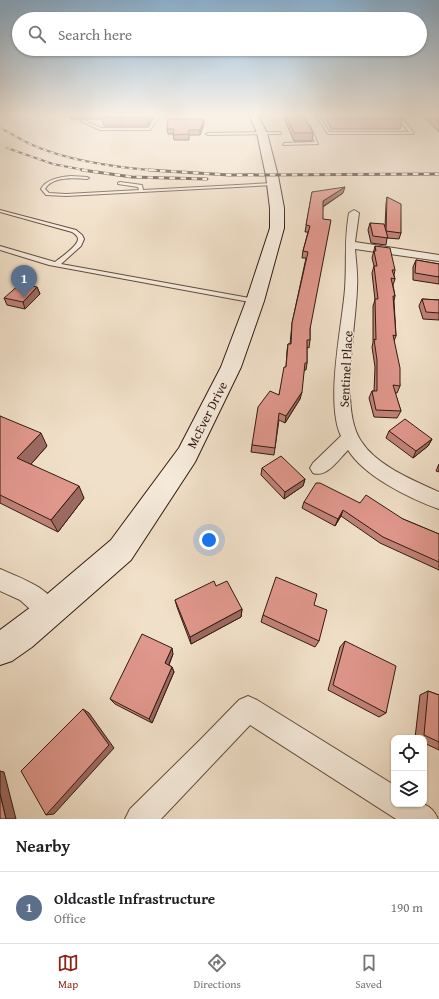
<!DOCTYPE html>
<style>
:root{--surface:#fff;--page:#f2f2f2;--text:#202124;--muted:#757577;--line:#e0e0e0;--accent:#8f2418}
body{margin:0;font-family:"Gentium Book Plus",serif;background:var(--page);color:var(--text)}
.controls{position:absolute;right:12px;bottom:12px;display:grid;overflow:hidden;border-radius:8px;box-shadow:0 1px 3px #0004}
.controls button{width:36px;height:36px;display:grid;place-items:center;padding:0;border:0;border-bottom:1px solid var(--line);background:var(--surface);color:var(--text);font:20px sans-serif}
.you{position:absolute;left:209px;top:540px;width:14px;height:14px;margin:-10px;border:3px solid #fff;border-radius:50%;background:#1a73e8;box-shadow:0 0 0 6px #1a73e833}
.badge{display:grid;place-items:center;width:26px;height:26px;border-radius:50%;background:var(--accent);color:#fff;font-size:13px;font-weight:700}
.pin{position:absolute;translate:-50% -33px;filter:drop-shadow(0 1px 2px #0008)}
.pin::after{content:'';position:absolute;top:21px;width:14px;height:12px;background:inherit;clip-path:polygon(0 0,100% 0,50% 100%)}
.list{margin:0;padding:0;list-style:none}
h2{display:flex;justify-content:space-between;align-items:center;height:52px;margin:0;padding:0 16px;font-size:17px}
h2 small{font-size:13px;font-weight:400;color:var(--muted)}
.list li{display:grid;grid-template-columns:26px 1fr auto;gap:12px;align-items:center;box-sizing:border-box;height:72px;padding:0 16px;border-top:1px solid var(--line)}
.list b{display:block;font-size:15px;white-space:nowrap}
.list p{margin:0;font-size:13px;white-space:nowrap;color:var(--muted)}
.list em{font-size:13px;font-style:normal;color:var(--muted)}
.icon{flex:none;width:22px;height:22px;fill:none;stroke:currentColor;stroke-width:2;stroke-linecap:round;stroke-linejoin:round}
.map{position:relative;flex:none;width:439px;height:819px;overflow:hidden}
.search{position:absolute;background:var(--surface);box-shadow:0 1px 3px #0004;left:12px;right:12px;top:12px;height:44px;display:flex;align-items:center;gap:10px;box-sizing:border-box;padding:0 14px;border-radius:22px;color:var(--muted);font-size:15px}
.sheet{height:124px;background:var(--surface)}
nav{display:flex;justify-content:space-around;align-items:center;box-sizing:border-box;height:56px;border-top:1px solid var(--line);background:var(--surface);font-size:11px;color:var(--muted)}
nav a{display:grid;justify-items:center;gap:2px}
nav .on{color:var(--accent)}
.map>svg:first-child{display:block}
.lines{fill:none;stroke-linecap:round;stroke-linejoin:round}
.lane-casing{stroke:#624c3f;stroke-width:2}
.street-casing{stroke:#624c3f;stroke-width:2}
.secondary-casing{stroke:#321a11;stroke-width:2}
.lane{fill:#f6ebdc;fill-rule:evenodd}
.street{fill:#f6ebdc;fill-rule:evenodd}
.secondary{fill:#f6ebdc;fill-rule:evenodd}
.rail-far1-casing{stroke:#321a11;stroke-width:2}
.rail-casing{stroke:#321a11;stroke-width:3}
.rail-far1{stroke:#f6ebdc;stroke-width:1.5;stroke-dasharray:4;stroke-linecap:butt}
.rail{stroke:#f6ebdc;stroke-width:2;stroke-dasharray:5.5;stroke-linecap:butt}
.wall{fill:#c18278;stroke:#321a11}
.shaded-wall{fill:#9d6a62;stroke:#321a11}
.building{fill:#e0978c;stroke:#321a11}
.labels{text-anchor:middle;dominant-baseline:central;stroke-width:3;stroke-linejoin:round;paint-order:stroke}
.street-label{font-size:13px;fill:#321a11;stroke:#f6ebdc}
</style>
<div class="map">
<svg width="439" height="819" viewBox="0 0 439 819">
<rect width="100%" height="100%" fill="#f1e0c9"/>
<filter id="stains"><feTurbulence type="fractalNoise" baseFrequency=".005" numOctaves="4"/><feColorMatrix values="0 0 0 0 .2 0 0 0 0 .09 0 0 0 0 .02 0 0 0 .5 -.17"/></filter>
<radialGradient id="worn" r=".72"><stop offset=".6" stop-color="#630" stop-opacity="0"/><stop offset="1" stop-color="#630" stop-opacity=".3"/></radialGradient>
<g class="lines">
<defs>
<g id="lane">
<polygon points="157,114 161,114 150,130 100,130 80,121 83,120 101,128 149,128"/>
<polygon points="271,114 295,114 293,115"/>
<path d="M315,114H319L329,132H409L399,120L389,114C400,114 408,125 414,133L412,134H328Z"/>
<polygon points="308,125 310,126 318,144 283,145 284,143 315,142 306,126"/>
<polygon points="280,132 281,134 208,135 206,134 208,133"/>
<path d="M71,176L87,177L89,178L87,179C75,178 52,176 45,189L49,193L66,194L139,190L138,187L118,184V183L120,182L142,185L143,190L273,183L275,184L273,185L66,196L46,195L41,189C46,179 60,177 71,176Z"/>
<path d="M0,210L76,230L82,235L84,239L81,246L61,264L255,299L258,301L255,303L49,265L0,250V246L55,262C60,258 78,246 78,239C78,236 75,234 72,232L0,212Z"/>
</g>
<g id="street">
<path d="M354,210L359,213L355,242L439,255V261L355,249C356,262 358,275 357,288C356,327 339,409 361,441C377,466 413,480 439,492V509C410,499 364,476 348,450C338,460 327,478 313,473L310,468L313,463L341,436C325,402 342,327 345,289C347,262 344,241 349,213Z"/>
<path d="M0,569C23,579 51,588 61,612L58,620L50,623L42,620L20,600L0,591Z"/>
<path d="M248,696L257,700L394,785V804C415,804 429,798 438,819H396L250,725L161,819H125L130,809L201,739L239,700Z"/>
</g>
<polygon id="secondary" points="249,114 257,114 267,133 278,176 284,208 284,228 264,301 241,367 195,462 131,560 32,647 12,661 0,665 0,630 39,601 111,540 179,448 221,367 246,301 270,228 270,208 266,176 257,133"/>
</defs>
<use href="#lane" class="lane-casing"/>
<use href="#street" class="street-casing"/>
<use href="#secondary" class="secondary-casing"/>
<use href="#lane" class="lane"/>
<use href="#street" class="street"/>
<use href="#secondary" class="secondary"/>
<defs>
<g id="rail-far1">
<path d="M0,128C10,133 20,139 30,144C70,162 119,168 162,171"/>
<polyline points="7,148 53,164 89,171"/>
</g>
<g id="rail">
<polyline points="82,170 132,177 207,179"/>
<polyline points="149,170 229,175 439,174"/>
</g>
</defs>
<use href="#rail-far1" class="rail-far1-casing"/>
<use href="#rail" class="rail-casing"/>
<use href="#rail-far1" class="rail-far1"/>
<use href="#rail" class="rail"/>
</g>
<g class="wall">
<polygon points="70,114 155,114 148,126 104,126 102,119 71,119"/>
<polygon points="283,114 302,114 313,133 312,141 294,141 283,116"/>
<polygon points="327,114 397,114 402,119 400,129 331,129 326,119"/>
<polygon points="421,114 439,114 439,132"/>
<polygon points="204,119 204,124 200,135 189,135 189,140 174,140 173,134 168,134 167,129"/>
<polygon points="312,192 343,193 323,207 310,329 310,340 309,348 307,347 307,363 306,370 304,370 300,399 285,423 279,420 274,455 251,452 252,445 279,395 286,367 287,351 288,344 290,344 292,323 306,258 302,258 303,251 308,232 305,232"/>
<polygon points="387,197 401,233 399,239 387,238 386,245 371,243 368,230 370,223 385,227 386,204"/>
<polygon points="375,246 395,270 394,275 395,279 393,285 395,296 394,301 396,336 394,341 400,386 397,393 395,393 401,411 397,418 374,417 369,398 372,391 374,391 375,367 372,347 373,342 373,306 375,300 372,273 374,266 372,258"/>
<polygon points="416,260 439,264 439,284 413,280 413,267"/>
<polygon points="37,287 40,294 25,309 7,305 4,298"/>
<polygon points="422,299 439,300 439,320 423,319 419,306"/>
<polygon points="0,416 47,446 31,464 84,498 58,532 0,503"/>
<polygon points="389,431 432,439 428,446 413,458 386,438"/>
<polygon points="439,464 439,472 436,471"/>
<polygon points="262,468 305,479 303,486 284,499 261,475"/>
<polygon points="304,502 360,503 403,519 439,534 439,570 380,543 341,516 335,526 302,508"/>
<polygon points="216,586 242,609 241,617 191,644 177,607 175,600"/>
<polygon points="314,605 319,641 315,647 261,622 263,615"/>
<polygon points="345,641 386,713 379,717 328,690 340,647"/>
<polygon points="173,654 169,665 172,667 174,672 152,723 115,704 110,699"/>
<polygon points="428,691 439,695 439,750 424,743 424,738 415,738 420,695"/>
</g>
<g class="shaded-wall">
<polygon points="149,114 155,114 148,126 147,117"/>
<polygon points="204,119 204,124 200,135 200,130"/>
<polygon points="345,187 343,193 322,207 323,201"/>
<polygon points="37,287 40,294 25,309 23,302"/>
<polygon points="302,392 300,399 285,423 286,416"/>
<polygon points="41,433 47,446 25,471 17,458"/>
<polygon points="432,439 428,446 413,458 416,451"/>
<polygon points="305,479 303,486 284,499 285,492"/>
<polygon points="79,486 84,498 58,532 51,520"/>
<polygon points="343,510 341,516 335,526 338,519"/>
<polygon points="242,609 241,617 191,644 190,637"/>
<polygon points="172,648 173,654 167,669 165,663"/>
<polygon points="172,667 174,672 152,723 149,719"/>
<polygon points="83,709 89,713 114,748 54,814 46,815"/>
<polygon points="0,771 4,772 16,819 6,819 0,794"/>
</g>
<g class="building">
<polygon points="104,114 149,114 147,117 102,117"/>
<polygon points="286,114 302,114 313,133 294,133"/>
<polygon points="329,114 397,114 402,119 332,119"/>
<polygon points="431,114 439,114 439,122"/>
<polygon points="168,119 204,119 200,130 189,130 189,134 173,135 174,129 167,129"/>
<polygon points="345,187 323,201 323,219 331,220 310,329 310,340 307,340 307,363 305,363 302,392 286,416 279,413 275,448 252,445 258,407 270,391 279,395 284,367 286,367 288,344 291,344 292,323 308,252 303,251 310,226 306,225 312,192"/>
<polygon points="387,197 401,204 401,233 386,231"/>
<polygon points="370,223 384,224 388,238 373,236"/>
<polygon points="375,246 390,248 395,270 392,270 395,279 391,278 395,296 393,296 396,336 393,335 400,368 400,386 393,385 401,411 376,410 372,391 377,391 377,360 374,339 376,340 375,299 378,299 374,266 377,266 374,251 376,251"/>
<polygon points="416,260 439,264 439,277 415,273"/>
<polygon points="20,284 37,287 23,302 4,298"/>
<polygon points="422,299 439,300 439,313 426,312"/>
<polygon points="0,416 41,433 17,458 79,486 51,520 0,495"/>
<polygon points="405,419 432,439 416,451 389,431"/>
<polygon points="281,456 305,479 285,492 262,468"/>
<polygon points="316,483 320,483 360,503 366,495 403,519 439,534 439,562 383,537 343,510 338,519 304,502"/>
<polygon points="276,577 317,594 314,605 327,610 319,641 263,615"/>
<polygon points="214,581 216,586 227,581 242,609 190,637 175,600"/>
<polygon points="142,634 172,648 165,663 172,667 149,719 110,699"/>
<polygon points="345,641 396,666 386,713 333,685"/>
<polygon points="428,691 439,695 439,742 424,735"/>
<polygon points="83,709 109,745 46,815 21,771"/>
<polygon points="0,794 6,819 0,819"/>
</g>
<linearGradient id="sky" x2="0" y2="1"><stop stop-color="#8bb6d8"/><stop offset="0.5" stop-color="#f9f1e7"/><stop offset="1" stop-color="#f9f1e7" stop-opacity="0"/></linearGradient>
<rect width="439" height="229" fill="url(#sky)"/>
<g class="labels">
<g class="street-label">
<text transform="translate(346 369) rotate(-87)">Sentinel Place</text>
<text transform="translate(207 415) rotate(-63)">McEver Drive</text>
</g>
</g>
<rect width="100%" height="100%" filter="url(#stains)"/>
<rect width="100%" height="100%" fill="url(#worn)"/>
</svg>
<div class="controls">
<button><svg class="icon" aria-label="locate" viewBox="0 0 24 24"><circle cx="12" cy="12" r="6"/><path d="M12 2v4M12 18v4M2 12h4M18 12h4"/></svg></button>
<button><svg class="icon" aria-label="layers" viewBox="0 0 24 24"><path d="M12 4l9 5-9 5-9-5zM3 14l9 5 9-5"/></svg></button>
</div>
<div class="you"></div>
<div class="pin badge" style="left:24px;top:298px;background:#5c6f8a">1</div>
<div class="search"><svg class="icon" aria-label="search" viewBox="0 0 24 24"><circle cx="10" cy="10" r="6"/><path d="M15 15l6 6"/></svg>Search here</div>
</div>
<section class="sheet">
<h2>Nearby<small></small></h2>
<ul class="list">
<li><span class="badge" style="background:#5c6f8a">1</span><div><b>Oldcastle Infrastructure</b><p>Office</p></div><em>190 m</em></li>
</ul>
</section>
<nav>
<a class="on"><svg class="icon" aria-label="map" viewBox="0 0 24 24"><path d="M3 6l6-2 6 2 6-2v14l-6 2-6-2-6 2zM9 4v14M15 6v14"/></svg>Map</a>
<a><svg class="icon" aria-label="directions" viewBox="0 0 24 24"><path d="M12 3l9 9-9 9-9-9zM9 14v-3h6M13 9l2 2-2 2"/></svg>Directions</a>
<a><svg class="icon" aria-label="saved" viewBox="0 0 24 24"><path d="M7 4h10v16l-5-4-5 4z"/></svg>Saved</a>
</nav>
